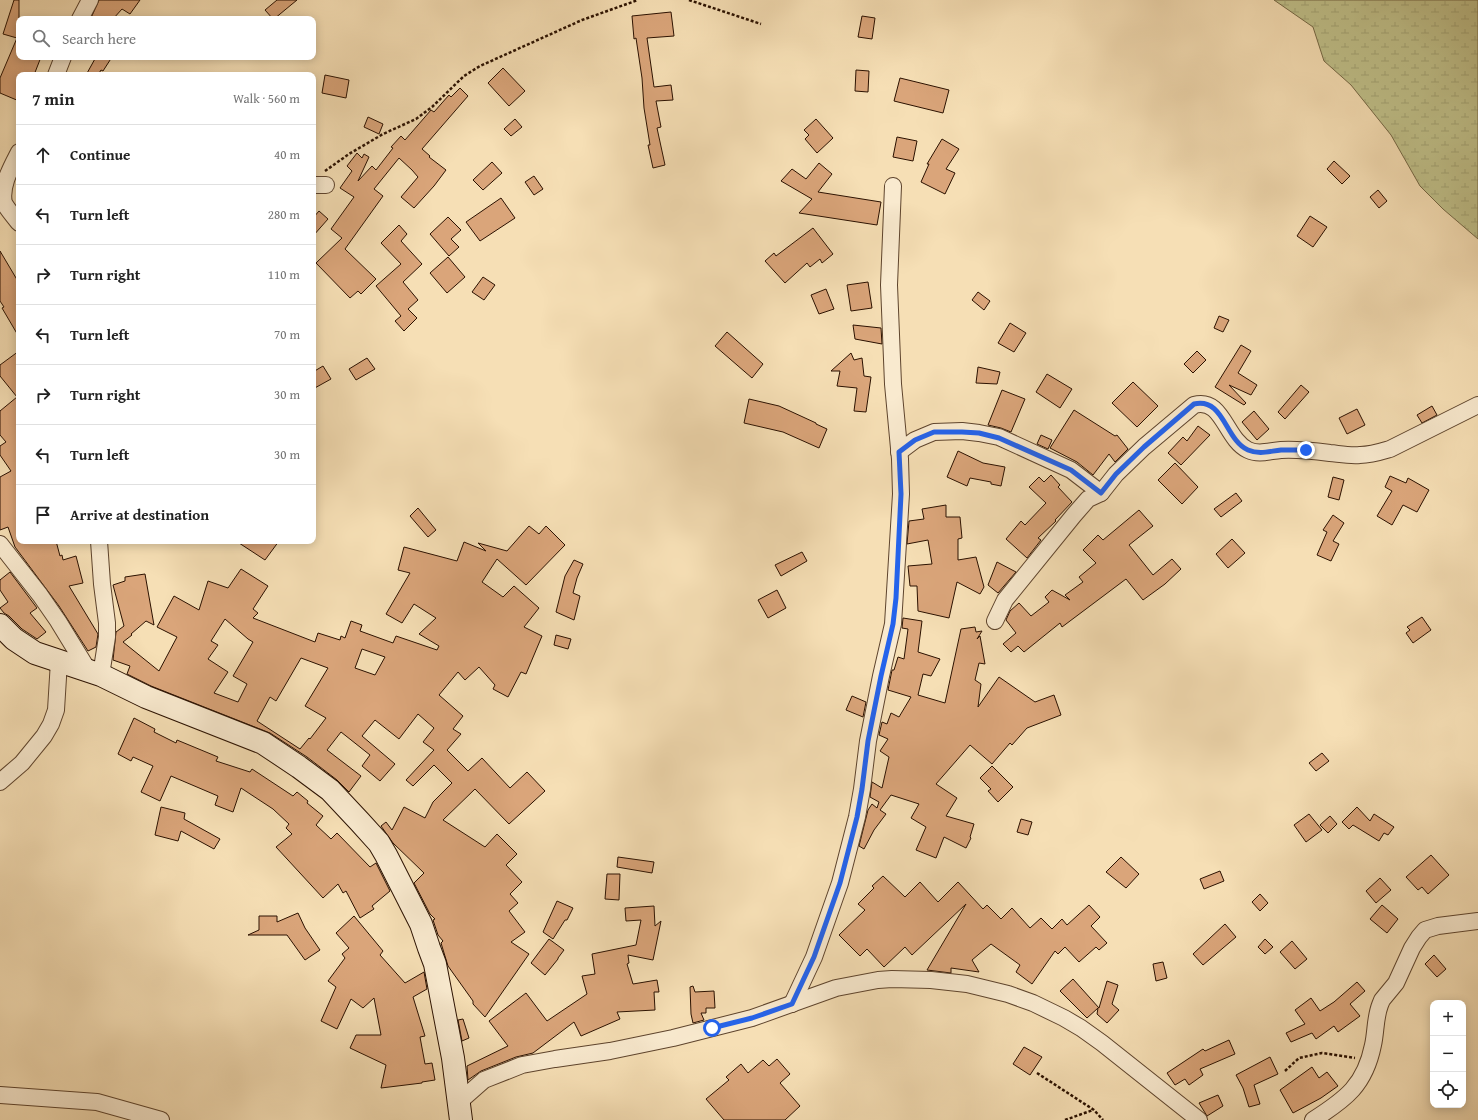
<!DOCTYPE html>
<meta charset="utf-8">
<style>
:root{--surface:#fff;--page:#f2f2f2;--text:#222;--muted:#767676;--line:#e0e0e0}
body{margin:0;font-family:"Gentium Book Plus",serif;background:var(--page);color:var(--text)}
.controls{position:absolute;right:12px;bottom:12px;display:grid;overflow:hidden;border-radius:8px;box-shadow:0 2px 10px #0003}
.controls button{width:36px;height:36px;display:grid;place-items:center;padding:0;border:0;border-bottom:1px solid var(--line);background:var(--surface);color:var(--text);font:20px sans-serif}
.stop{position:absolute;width:12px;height:12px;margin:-9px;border:3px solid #2563eb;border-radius:50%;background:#fff}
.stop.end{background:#2563eb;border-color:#fff;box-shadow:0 1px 4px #0008}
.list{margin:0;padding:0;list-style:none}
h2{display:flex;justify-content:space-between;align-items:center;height:52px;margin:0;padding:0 16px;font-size:17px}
h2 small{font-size:13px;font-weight:400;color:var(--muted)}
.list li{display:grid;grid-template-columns:26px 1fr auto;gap:12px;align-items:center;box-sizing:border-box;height:60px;padding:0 16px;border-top:1px solid var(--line)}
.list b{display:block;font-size:15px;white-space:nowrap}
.list em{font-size:13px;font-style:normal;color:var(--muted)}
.icon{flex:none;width:22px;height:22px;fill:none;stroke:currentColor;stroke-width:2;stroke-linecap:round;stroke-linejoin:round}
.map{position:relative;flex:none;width:1478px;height:1120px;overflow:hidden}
.search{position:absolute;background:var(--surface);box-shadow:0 2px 10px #0003;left:16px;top:16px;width:300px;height:44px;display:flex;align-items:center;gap:10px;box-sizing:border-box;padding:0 14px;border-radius:8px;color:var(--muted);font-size:15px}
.panel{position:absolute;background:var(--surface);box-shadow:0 2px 10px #0003;left:16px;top:72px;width:300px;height:472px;border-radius:8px}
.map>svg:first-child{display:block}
.wetland{fill:url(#wetland-marsh);stroke:#766946}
.building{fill:#daa57a;stroke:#2b1100;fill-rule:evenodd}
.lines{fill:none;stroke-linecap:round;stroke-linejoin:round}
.minor-casing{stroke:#5e442d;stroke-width:18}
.secondary-casing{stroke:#2b1100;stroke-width:24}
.path{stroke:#2b1100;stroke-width:2.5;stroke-dasharray:3 2;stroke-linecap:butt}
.minor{stroke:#f9eacf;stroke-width:16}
.secondary{stroke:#f9eacf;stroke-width:22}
.route{stroke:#2563eb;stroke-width:5}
</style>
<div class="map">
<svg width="1478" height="1120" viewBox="0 0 1478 1120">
<defs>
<pattern id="wetland-marsh" width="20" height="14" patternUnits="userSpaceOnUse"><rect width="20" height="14" fill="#c0c18b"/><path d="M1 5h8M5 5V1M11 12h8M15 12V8" fill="none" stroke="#a5a576"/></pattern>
</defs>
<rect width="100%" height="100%" fill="#f6dfb5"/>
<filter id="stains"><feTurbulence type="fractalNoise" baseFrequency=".005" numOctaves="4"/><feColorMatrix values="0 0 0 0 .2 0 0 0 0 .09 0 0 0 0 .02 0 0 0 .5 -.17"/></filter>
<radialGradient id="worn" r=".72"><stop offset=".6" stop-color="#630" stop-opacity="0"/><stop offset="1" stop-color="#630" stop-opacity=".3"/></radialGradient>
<polygon class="wetland" points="1274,0 1478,0 1478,239 1443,209 1420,186 1391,135 1351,85 1324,61 1313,27"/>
<g class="building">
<polygon points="14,0 19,0 19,57 41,57 34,75 19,75 19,101 0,93 0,78 17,38 3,34"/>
<polygon points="99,0 140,0 130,14 122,9 113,19 92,19 91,18"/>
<polygon points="277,0 297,0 274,19 273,19 265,10"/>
<polygon points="671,12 674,36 647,38 654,87 671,85 673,100 656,101 661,127 657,128 665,165 653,168 648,145 650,145 644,108 642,78 636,38 634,39 632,16"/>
<polygon points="862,16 875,18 872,39 858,37"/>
<polygon points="96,57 112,57 103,71 101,70 98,75 86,75"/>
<polygon points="503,68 525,91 509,106 488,83"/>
<polygon points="856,70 869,71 868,92 855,91"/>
<polygon points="325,75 349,80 346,98 322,93"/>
<polygon points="900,78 949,90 943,113 894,101"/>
<polygon points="460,88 468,96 422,149 430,156 429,157 446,170 434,186 414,208 401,197 418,177 412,170 399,158 374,189 383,196 345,249 376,279 361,294 358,291 350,298 316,263 342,238 331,229 354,197 340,188 352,171 347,166 357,153 362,158 364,154 369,157 358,181 372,166 376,170 393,148 391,147 401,136 405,140 431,110 434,112 449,95 451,97"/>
<polygon points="368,117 383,124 379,134 364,127"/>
<polygon points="515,119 522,127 511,136 504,129"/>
<polygon points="816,119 833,138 817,153 805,139 809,135 804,130"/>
<polygon points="897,137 917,141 913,161 893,157"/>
<polygon points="942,139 959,149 946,169 955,173 945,194 921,182 929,164 927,164"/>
<polygon points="1334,161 1350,176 1342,184 1327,169"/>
<polygon points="492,162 502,173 483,190 473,180"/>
<polygon points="819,163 832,174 818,192 881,202 877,225 799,213 812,199 781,181 792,169 806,179"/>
<polygon points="534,176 543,189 534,195 525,182"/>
<polygon points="1378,190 1387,201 1379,208 1370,197"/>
<polygon points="501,198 515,218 480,241 466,222"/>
<polygon points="319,211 328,219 313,236 313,218"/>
<polygon points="1310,216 1327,227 1313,247 1297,236"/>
<polygon points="448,217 461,230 451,239 459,247 449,256 430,234"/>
<polygon points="399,225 407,234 401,241 422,264 403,282 418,300 408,309 417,318 404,331 395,321 401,316 376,286 401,264 381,243"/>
<polygon points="813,228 833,254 822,263 820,259 810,267 807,263 785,283 765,261 774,253 776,256"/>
<polygon points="0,251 19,283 19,337 2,308 4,307 0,301"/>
<polygon points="448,257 465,277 447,293 430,273"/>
<polygon points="483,277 495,285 484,300 472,292"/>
<polygon points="868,282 872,308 851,311 847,285"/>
<polygon points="826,289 834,309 819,314 811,295"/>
<polygon points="978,292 990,301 984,310 972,300"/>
<polygon points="1219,316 1229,320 1223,332 1214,328"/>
<polygon points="1010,323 1026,333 1014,352 998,343"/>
<polygon points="853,325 881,328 882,344 855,339"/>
<polygon points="727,332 763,364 752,378 715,346"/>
<polygon points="1241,345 1251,351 1238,373 1257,385 1251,395 1229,385 1246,403 1244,405 1215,387"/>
<polygon points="19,351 19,541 56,541 60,556 62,555 63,560 76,556 83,583 69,586 98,634 96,647 88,651 59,606 15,547 8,527 0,530 0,477 11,471 0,455 0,446 6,442 0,435 0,411 17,397 0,376 0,365"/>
<polygon points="1197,351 1206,360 1193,373 1184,364"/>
<polygon points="851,353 854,360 862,358 864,376 871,377 866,412 854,411 857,388 837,386 840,371 831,371"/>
<polygon points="367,358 375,369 356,380 349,369"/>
<polygon points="323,366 331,379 313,389 313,372"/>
<polygon points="978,367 1000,372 997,384 976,383"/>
<polygon points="1047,374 1072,389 1060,408 1036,392"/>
<polygon points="1133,382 1158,406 1137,427 1112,403"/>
<polygon points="1301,385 1309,392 1285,419 1278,412"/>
<polygon points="1002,390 1025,399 1011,432 1001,428 988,425"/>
<polygon points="749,399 779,406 816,423 816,424 827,429 819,448 783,432 744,423"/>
<polygon points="1432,406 1437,415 1422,423 1417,415"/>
<polygon points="1357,409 1365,425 1347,434 1339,418"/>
<polygon points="1074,410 1115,436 1117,435 1128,449 1115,462 1109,454 1093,475 1077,462 1050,448"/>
<polygon points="1254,411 1269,429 1257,440 1242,422"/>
<polygon points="1198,426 1210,435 1181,465 1168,453 1183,437 1187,441"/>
<polygon points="1041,435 1052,440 1048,449 1037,444"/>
<polygon points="958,451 983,463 1005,467 1001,486 991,484 991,482 970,478 967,486 947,477"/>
<polygon points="1175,463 1198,487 1182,504 1158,480"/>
<polygon points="1051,475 1060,485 1058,487 1072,502 1055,520 1056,521 1038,538 1041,540 1027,558 1006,539 1021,521 1025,525 1046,503 1029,487 1039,477 1044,482"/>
<polygon points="1390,476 1406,483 1408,478 1429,490 1417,512 1403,505 1392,525 1377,516 1392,491 1385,487"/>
<polygon points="1333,477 1344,480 1339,500 1328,497"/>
<polygon points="1236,493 1242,501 1221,517 1214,509"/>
<polygon points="946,505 946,517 960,517 962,538 958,539 958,560 976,557 984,587 980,594 957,582 949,618 918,611 917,586 910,586 908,566 932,564 928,540 907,544 909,521 924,519 922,509"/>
<polygon points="418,508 436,530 428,537 410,516"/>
<polygon points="1139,510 1153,526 1129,545 1153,575 1172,559 1181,569 1165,584 1143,600 1126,579 1062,627 1060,623 1024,652 1018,646 1011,652 1003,644 1016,633 1006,620 1010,611 1019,603 1031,616 1049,602 1045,597 1052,590 1070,600 1065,595 1083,582 1079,577 1096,563 1083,550 1098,535 1103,540"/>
<polygon points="1333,515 1344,523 1333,541 1339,544 1331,561 1317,555 1327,532 1323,530"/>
<path d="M529,526L539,534L546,526L565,545L526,585L497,559L482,582L503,597L514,586L539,608L524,627L542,636L526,674L521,672L508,697L493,689L495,685L479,667L465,680L458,672L439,695L463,716L453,729L461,734L447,750L468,771L482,758L510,788L527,772L545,791L509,824L475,789L443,820L485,847L497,834L517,854L506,865L522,882L510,894L518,903L509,911L525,932L511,942L529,954L485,1017L473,1004V1001L448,966L441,943L443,941L438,935L433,920L435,919L430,914L414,883L424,873L393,843L381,826L386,822L392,830L404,807L425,818L433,802L452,783L434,765L413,786L406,780L434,750L423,742L434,728L418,714L399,739L375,720L362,736L395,764L380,781L362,766L370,755L341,732L327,750L361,776L349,792L337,780L307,757L270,733L151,686L127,674L130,666L113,660L116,632L124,626L113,585L125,581V577L145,574L154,625L146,621L131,634L132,635L123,642L159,671L177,637L157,627L174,596L199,610L208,581L228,588L241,569L268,586L253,609L258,613L253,618L315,642L318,633L340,640L341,636L345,638L351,621L362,625L360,631L393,643L396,636L437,650L439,646L419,634L436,618L414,604L402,623L386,614L410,573L398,570L404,547L457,561L464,542L486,551L478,543L507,551ZM225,619L248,639L253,642L233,676L247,684L238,702L214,693L228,672L208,659L218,645L211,641ZM362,649L385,657L375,675L355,668ZM301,658L328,668L305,706L326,718L310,739L309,738L300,749L257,721L270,697L276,701Z"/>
<polygon points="1232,539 1245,553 1228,568 1216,554"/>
<polygon points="236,541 279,541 265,560"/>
<polygon points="802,552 807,561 781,576 775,565"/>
<polygon points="574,560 583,564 577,578 573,593 580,596 574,620 556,612 565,576"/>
<polygon points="997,562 1016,572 998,593 988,585"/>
<polygon points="10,572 37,608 30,613 46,632 37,639 22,629 9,616 4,613 0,608 8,602 0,590 0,580"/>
<polygon points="777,590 786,608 768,618 758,600"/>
<polygon points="1422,617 1431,630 1413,643 1406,633 1410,630 1407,627"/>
<polygon points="903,618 922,621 918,652 940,659 931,676 923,674 918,695 945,703 961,629 975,627 976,632 982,631 977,639 980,636 985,664 979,663 975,680 981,684 978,707 999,677 1035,702 1054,695 1061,715 1027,728 1012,745 1010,743 992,764 970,745 936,784 957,798 946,816 974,824 970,837 971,838 966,848 944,837 936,858 916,850 926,827 911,818 919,804 891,795 880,810 886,814 874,830 864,849 859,846 868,810 872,804 877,808 879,802 870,797 872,782 882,788 889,757 880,751 888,739 879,735 882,722 887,724 891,713 899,717 911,697 888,690 892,670 894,670 898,657 904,659 908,629 902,628"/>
<polygon points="556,635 571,639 568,649 554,645"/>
<polygon points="852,696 866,702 863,717 846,710"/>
<polygon points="134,718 155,729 154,732 176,743 177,740 218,757 216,761 250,772 252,769 293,796 297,792 308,801 307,803 323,816 316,825 331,839 337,833 370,867 376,863 390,891 372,906 374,909 360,918 346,891 343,893 338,884 323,898 276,847 292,834 286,828 289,824 273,809 241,788 233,812 215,805 218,796 171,776 160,801 141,792 153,766 133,757 131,761 118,754"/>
<polygon points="1322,753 1329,761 1316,771 1309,763"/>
<polygon points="992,766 1013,787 998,802 988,791 991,789 980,778"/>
<polygon points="161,807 185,813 184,819 220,839 214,849 181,831 178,841 155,835"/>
<polygon points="1357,807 1370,821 1374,814 1394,827 1388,835 1384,833 1379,841 1353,825 1349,829 1342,822"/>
<polygon points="1309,814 1322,830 1306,842 1294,825"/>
<polygon points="1330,816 1337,824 1328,833 1320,825"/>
<polygon points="1021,819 1032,822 1028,835 1017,832"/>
<polygon points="1431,855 1449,875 1428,894 1422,887 1418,890 1406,877"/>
<polygon points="618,857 654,862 652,873 617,867"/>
<polygon points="1121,857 1139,874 1126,888 1106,872"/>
<polygon points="1220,871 1224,881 1204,889 1200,879"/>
<polygon points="607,874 620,874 619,900 605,899"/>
<polygon points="883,876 905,897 920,882 938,902 958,882 983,909 987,905 1001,919 1012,908 1030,928 1041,918 1052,929 1062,919 1067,925 1089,905 1100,917 1091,926 1107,943 1099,950 1096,947 1079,962 1065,947 1058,954 1055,951 1032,984 1016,972 1020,965 991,944 972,960 979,972 951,968 951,973 927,970 966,904 912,955 905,947 884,967 867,949 860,956 839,935 865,910 858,904 874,888 872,886"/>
<polygon points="1380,878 1391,890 1376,903 1366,891"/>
<polygon points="1260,894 1268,903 1260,911 1252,902"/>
<polygon points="557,901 573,908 567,920 565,920 553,939 543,932"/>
<polygon points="1382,905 1398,919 1387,933 1370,919"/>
<polygon points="654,906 655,926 661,921 653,960 628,955 629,963 627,964 633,984 657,980 659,992 654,992 655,1010 617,1012 620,1019 581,1036 574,1022 533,1053 516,1057 481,1071 468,1080 467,1066 508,1046 489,1021 526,993 547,1021 587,994 582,976 595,974 592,954 636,945 641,920 626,921 625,908"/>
<polygon points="298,913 305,928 320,950 305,960 287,935 248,935 259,930 259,916 277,916 277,922"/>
<polygon points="354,916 383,951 380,955 405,983 424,972 427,989 413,997 425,1036 420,1037 425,1064 432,1063 435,1080 422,1082 422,1083 381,1088 386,1065 350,1048 356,1035 381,1035 374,998 363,1008 351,999 337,1029 321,1021 336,987 328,981 345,958 342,954 349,948 336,933"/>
<polygon points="1225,924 1236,937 1203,965 1193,954"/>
<polygon points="549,939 564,950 558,958 558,959 545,975 531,963"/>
<polygon points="1265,939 1273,947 1265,954 1258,947"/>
<polygon points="1292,941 1307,959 1295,969 1280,952"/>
<polygon points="1434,955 1446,969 1437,977 1425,964"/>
<polygon points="1163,962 1167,978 1156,981 1153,964"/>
<polygon points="1073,979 1099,1008 1107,981 1118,985 1112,1004 1119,1010 1107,1023 1097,1014 1098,1008 1087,1018 1060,991"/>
<polygon points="1357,982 1365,991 1350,1004 1360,1016 1338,1032 1334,1026 1316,1039 1312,1033 1291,1042 1286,1033 1305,1024 1295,1010 1311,998 1320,1011 1334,1002"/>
<polygon points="693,986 695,992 714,991 715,1008 706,1008 706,1013 701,1013 704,1020 693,1023 691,1014 690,987"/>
<polygon points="463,1019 469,1038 462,1041 458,1020"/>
<polygon points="1229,1040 1235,1054 1200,1069 1203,1075 1189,1085 1185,1079 1175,1085 1167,1073 1203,1049 1205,1051"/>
<polygon points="1024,1047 1042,1057 1030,1075 1013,1064"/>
<polygon points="1270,1057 1278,1074 1254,1085 1260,1104 1249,1107 1243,1088 1236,1075"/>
<polygon points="777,1059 790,1074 780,1083 800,1106 785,1120 724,1120 706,1099 729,1080 726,1077 741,1064 748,1073 763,1060 769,1066"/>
<polygon points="1312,1067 1319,1078 1327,1072 1338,1086 1321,1098 1293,1113 1280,1090"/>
<polygon points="1218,1095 1223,1106 1207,1116 1199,1103"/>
</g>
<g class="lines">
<defs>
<g id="minor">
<polyline points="80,19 90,0"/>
<polyline points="56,75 63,57"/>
<path d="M19,152C12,166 0,186 4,203C8,210 14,217 19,223"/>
<polyline points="313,185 326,185"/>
<path d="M899,452L915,440L934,432L962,431L979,433L999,437L1071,470L1101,493L1116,474L1144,447L1194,405C1223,397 1225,439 1248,450C1259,455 1269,451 1281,450C1297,449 1314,451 1330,453C1340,454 1350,456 1360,455C1371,455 1380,452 1390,449L1478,405"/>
<polyline points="99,541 102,584 107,623 107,637 101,675"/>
<polyline points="0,544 40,595 58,621 88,670"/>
<polyline points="995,621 1005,600 1074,515 1088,499 1101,493"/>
<polyline points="0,782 22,763 44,736 51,724 56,710 59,661"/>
<polyline points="792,1004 814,957 840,883 857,817 862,789 868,741 881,676 893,624 901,494 900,459 893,384 889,285 893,186"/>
<polyline points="0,1095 97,1102 161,1120"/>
<polyline points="459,1102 484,1080 522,1065 555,1059 610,1051 673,1038 752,1018 836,988 878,980 892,979 931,980 967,984 1008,994 1033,1003 1064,1018 1081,1028 1102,1043 1199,1120"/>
<path d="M1313,1120C1346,1099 1365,1085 1373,1045C1376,1032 1375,1018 1380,1005L1382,1000L1396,983L1412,948L1419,937L1425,930L1438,926L1478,921"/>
</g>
<polyline id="secondary" points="0,625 14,639 35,653 101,675 146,697 263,743 299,767 330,790 360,822 379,843 386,855 421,924 429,948 435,964 453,1058 461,1120"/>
</defs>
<use href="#minor" class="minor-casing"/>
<use href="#secondary" class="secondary-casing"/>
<g class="path">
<polyline points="689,0 761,24"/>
<polyline points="325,171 349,154 383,134 416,119 432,107 464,76 480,66 582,20 638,0"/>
<polyline points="1285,1071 1299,1058 1322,1053 1355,1058"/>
<polyline points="1037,1073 1094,1110 1103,1120"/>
<polyline points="1065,1120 1093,1110"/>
</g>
<use href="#minor" class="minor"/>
<use href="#secondary" class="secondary"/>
</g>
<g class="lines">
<path class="route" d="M712,1028L752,1018L792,1004L814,957L840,883L857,817L862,789L868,741L881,676L893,624L896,598L901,494L899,452L915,440L934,432H962L979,433L999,438L1071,470L1101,493L1116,474L1144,447L1194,404C1224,397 1225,440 1248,450C1260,455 1270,451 1281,450C1290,450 1298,450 1306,450"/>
</g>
<rect width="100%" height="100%" filter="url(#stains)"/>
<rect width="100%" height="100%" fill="url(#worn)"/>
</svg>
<div class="controls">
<button>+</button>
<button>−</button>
<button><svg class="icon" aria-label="locate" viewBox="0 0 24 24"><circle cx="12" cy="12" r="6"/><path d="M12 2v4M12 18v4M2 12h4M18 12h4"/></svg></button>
</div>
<div class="stop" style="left:712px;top:1028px"></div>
<div class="stop end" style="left:1306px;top:450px"></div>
<div class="search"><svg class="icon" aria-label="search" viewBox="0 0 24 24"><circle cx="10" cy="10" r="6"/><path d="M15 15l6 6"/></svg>Search here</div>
<section class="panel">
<h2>7 min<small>Walk · 560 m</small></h2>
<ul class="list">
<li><svg class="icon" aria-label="ahead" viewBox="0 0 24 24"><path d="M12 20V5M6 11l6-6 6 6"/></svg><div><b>Continue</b></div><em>40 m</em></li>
<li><svg class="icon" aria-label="left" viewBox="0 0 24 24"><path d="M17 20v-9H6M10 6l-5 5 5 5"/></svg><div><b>Turn left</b></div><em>280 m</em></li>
<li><svg class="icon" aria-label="right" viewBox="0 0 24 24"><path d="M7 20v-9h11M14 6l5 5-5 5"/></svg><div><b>Turn right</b></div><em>110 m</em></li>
<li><svg class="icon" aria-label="left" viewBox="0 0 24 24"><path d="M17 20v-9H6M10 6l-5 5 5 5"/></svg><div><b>Turn left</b></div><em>70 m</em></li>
<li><svg class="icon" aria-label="right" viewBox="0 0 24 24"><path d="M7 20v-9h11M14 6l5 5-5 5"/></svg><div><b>Turn right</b></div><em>30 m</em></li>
<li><svg class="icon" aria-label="left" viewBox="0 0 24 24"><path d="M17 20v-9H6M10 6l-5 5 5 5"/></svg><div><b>Turn left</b></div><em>30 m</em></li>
<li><svg class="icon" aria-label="arrive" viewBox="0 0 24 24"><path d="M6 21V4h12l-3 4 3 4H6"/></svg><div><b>Arrive at destination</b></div></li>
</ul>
</section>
</div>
